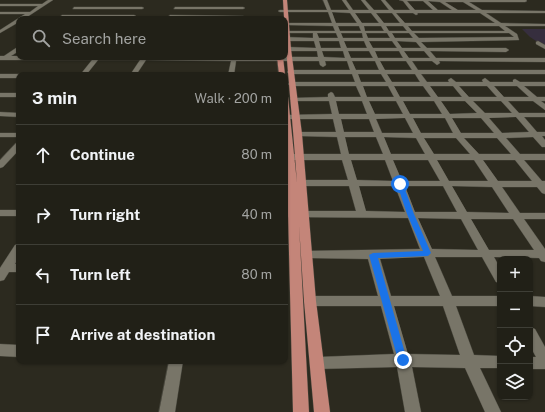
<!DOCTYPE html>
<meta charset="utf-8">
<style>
:root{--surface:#212017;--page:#292820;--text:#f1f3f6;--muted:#a2a3a1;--line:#3e3e36}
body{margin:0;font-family:"Public Sans",sans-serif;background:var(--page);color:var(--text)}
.controls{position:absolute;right:12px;bottom:12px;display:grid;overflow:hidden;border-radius:8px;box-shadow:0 1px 3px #0004}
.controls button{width:36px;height:36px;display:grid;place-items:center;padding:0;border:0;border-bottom:1px solid var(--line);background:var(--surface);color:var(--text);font:20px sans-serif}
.stop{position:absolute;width:12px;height:12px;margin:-9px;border:3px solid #1a73e8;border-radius:50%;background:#fff}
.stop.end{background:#1a73e8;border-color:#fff;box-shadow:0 1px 4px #0008}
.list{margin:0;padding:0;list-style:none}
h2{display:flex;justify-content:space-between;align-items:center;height:52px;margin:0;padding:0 16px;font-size:17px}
h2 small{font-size:13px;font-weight:400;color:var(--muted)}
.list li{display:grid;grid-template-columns:26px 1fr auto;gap:12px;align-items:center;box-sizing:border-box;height:60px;padding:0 16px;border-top:1px solid var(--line)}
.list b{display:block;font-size:15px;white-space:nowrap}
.list em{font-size:13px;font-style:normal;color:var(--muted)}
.icon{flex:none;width:22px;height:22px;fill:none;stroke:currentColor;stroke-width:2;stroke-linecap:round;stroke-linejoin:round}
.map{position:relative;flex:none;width:545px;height:412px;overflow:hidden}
.search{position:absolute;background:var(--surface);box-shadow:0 1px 3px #0004;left:16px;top:16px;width:272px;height:44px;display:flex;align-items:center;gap:10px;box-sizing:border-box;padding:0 14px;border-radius:8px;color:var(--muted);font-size:15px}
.panel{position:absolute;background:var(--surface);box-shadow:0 1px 3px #0004;left:16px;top:72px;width:272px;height:292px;border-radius:8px}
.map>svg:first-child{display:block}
.education{fill:#362e3e}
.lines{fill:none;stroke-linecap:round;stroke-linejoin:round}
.minor-casing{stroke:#46453b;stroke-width:1}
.major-casing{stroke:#46453b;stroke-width:1}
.minor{fill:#787568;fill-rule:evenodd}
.major{fill:#c48579;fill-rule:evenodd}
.route{fill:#1a73e8}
</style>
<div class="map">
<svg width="545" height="412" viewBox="0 0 545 412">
<rect width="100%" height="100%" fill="#2c2a1f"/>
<polygon class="education" points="522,29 545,29 545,47 530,37"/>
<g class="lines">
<defs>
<g id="minor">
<polygon points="48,0 53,0 24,19 19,19 19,22 0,33 0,30 25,14 0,14 0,12 30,12 38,6 0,6 0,4 42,4"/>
<path d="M323,0H327L331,10H349L342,0H346L353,10H369L361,0H365L374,10H389L381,0H385L394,10H410L403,1L399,0H526L527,1L525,2H469L482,10L545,11V13H486L501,23L545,24V26H505L517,34L519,40L421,42L427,48H506L509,50L506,52L430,51L436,58H545V62L439,61L440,63L437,65L432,61H412L418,70H545V74H421L427,82H449L448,80L451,78L456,82H483L482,80L485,78L490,82H513V80L515,79L520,82H545V86H524L537,97H545V101H541L545,104V110L533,101H508L519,113H545V117H524L537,132H545V136H542L545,140V147H542L533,137L506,138L520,154H545V160H524L542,181H545V194L542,193L537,187H502L520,213H545V219H524L545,249V262L541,261L539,258L494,257L500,268V283L496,282L482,257H435L452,296H500V306H456L474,355L500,356V368H480L501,412H485L465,368L412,367L421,412H405L397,367L318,369L313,368L311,363L313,358L318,357L394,354L381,306H310L305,304L304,301L305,298L310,296H378L368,259L307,258L303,257L301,254L303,251L420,249L408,218L285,217V211H356L349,186H302L297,183L302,180H348L342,160H291L287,157L291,154H341L337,137L298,136L294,134L298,132H336L333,119H285V115L332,114L329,101H293L290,99L291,98L328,97V94L331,92L333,93L335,97H361L356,86H291L288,84L291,82H355L352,74H290L287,72L290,70H350L347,61H325L326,65L323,67L320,65L319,61H236L234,75H228L231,61L146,60L136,75H130L140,60H98L86,75H80L92,60H0V56H4L19,46V51L11,56L318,57L317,51H288L285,49L288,47L316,48L314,41H285V37L313,38V33H287L285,31H335L333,26L285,25V23H332L328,12H280L278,11L280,10H327ZM407,1H423L433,10H415ZM428,1L440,2L452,10H438ZM445,2H463L476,10H458ZM332,12L350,13L357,23H336ZM355,13H371L379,23H362ZM376,13H392L400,23H384ZM396,13H413L416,15L418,14L417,13H480L495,23H405ZM338,26H359L361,31H340ZM364,26H381L384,31H365ZM386,26H403L407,31H389ZM408,26H499L505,31H412ZM317,33H336L338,38H319ZM341,33H362L363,38H343ZM366,33H387L390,38H368ZM392,33H409L413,38H395ZM414,33H509L514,37L419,38ZM319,41H339L341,48H321ZM344,41H364L367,48H347ZM369,41H392L397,48H373ZM397,41L416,42L421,48H402ZM322,51H343L345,58L324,57ZM348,51H369L373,58H351ZM375,51H399L403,58H378ZM404,51H424L430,58H409ZM352,61H375L379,70H356ZM380,61H406L412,70H385ZM358,74H381L386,82H361ZM387,74H415L420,82H392ZM363,86H388L394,97H367ZM394,86H423L431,97H400ZM430,86H453L462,97H438ZM459,86H487L497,97H469ZM494,86H517L529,97H504ZM336,101H362L367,114H339ZM369,101H396L403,114H375ZM403,101H434L442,114H410ZM441,101H465L477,113L450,114ZM473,101H501L512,113H485ZM516,117L529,132L502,133L489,118ZM405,118L413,133H382L376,119ZM413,118H445L453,133H421ZM452,118H481L494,133H461ZM341,119H369L374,132H344ZM345,137H376L383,154H349ZM384,137L416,138L425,154H391ZM424,138H456L470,154H434ZM464,138H497L511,154H479ZM351,160H385L393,181L357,180ZM393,160H428L440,181H402ZM437,160H474L488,181H449ZM483,160H515L532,181H498ZM359,186H395L405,212L366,211ZM405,186H443L457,212H415ZM452,186L492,187L509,213L467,212ZM418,218L461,219L478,250L432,249ZM471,219H513L534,250H489ZM424,257L440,296H391L380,259ZM394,306H443L460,355L408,354Z"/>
<polygon points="74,7 142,7 144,8 142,9 73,9"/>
<polygon points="175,7 243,7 245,8 243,9 174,9"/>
<polygon points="62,15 134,15 136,16 134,17 60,17"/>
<polygon points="170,15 243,16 245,17 243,18 168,17"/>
<polygon points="538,41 545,45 545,49 536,44 536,42"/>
<polygon points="0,74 19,74 21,75 19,75 19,78 0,78"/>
<rect x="0" y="93" width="19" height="4"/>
<polygon points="0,112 19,113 19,117 0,116"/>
<rect x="0" y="133" width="19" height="4"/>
<polygon points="16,143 19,143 19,150 3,167 0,168 0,160"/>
<rect x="0" y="210" width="19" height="6"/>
<polygon points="19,244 19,257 15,264 19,264 19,272 9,272 4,280 0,281 0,268 15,245"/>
<polygon points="530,296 545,297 545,307 530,306"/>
<polygon points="530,327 535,329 545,347 545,369 530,369 530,357 536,357 530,346"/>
<polygon points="0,344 19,345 19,357 0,356"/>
<polygon points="169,361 183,361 175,412 159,412"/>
</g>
<g id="major">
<path d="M283,0H287L291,49L302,134L316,301L330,412H314L304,301L299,225L309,412H293L285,95L288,97L297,183C293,122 286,60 283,0Z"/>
<polygon points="277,57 283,57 285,75 279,75"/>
</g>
</defs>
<use href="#minor" class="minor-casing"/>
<use href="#major" class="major-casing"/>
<use href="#minor" class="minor"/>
<use href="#major" class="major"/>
</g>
<polygon class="route" points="400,182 403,184 414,214 431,253 428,256 378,258 407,360 406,363 403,365 399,363 398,360 369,255 373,253 423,251 407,214 397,184"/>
</svg>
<div class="controls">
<button>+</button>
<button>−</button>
<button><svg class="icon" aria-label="locate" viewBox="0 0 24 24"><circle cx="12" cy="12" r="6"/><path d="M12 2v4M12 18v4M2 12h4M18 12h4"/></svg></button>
<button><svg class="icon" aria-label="layers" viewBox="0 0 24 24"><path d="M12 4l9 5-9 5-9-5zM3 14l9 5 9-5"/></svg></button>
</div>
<div class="stop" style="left:400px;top:184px"></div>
<div class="stop end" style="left:403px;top:360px"></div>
<div class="search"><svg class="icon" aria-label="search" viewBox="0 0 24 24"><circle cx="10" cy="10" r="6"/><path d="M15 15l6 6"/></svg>Search here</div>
<section class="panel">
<h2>3 min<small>Walk · 200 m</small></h2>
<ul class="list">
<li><svg class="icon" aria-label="ahead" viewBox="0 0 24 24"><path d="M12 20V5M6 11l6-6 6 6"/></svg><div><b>Continue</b></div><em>80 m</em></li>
<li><svg class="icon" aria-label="right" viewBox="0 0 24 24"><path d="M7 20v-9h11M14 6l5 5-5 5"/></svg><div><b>Turn right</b></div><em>40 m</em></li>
<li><svg class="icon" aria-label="left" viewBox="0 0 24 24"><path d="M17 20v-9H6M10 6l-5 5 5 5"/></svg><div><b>Turn left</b></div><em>80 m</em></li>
<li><svg class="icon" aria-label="arrive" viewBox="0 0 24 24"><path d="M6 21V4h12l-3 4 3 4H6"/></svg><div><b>Arrive at destination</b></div></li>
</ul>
</section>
</div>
